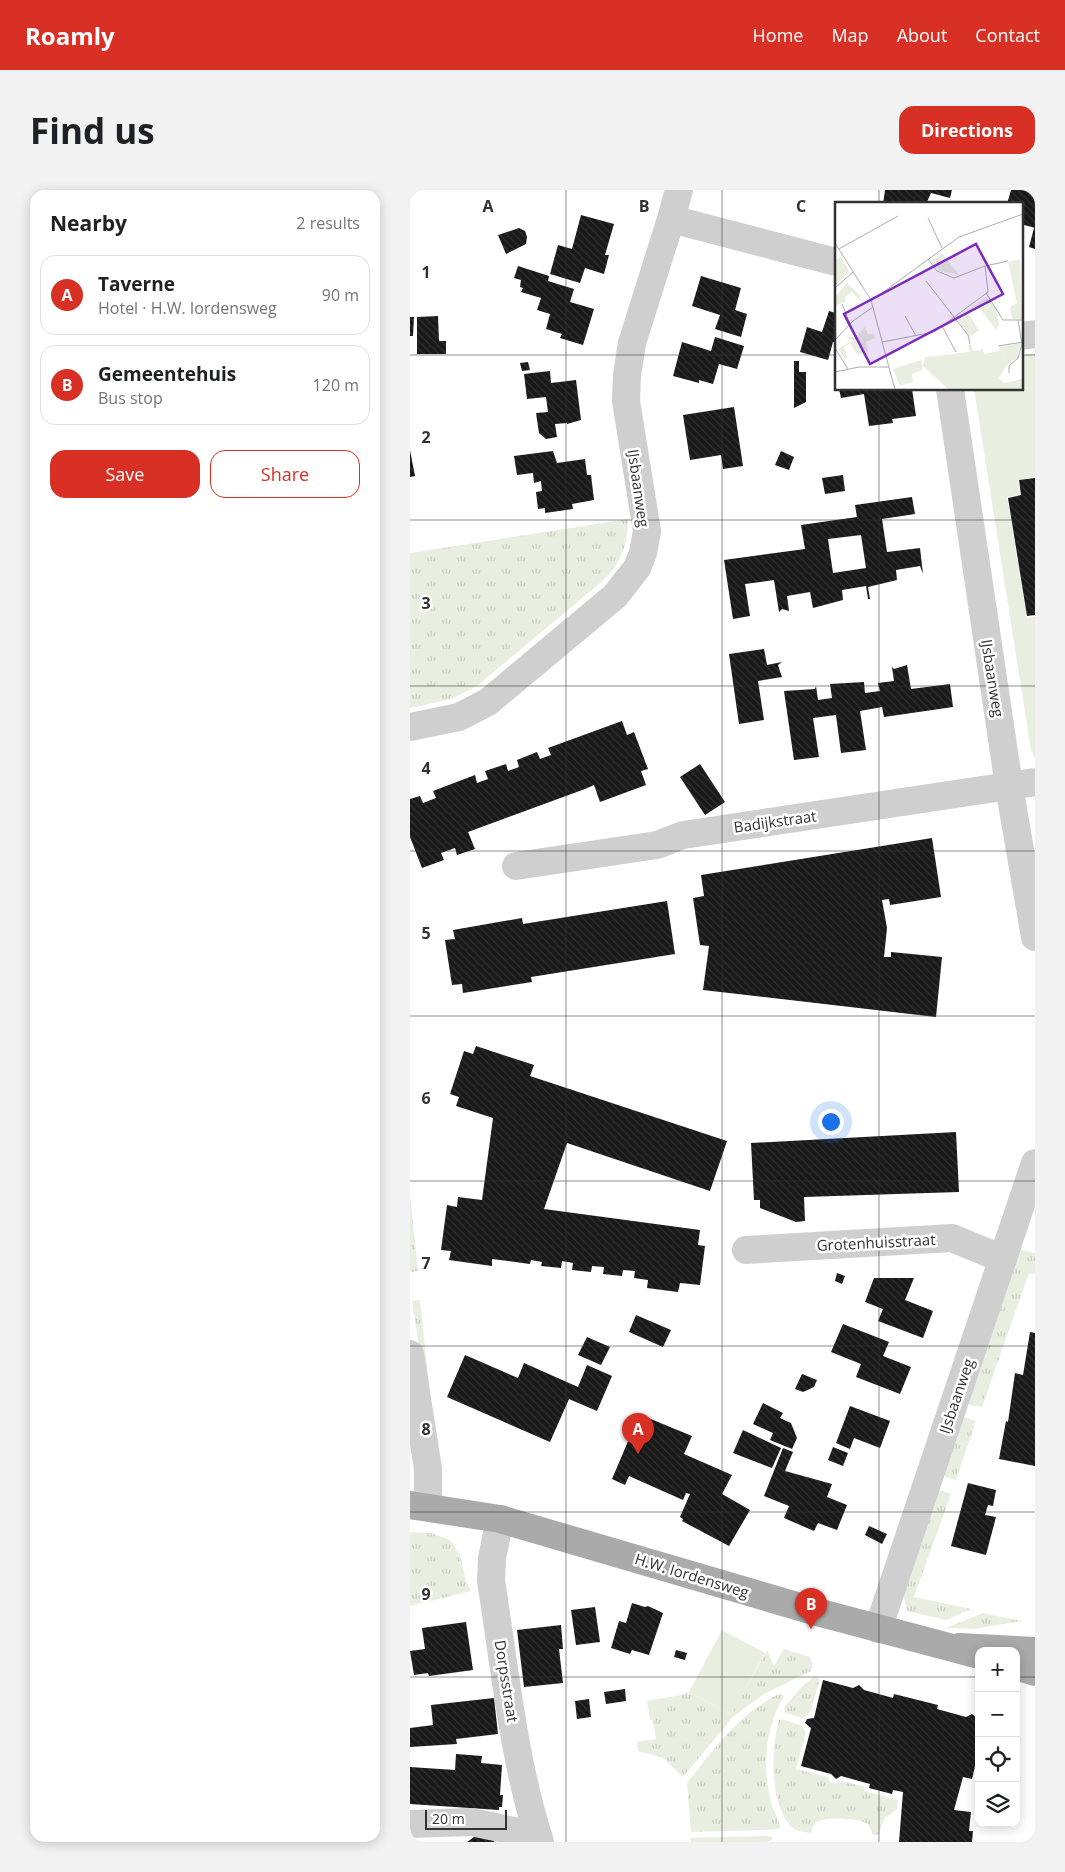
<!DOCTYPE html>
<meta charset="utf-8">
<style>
:root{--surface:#fff;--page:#f2f2f2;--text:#202124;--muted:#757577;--line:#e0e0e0;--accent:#d93025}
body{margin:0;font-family:"Open Sans",sans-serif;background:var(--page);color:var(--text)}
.controls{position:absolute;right:15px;bottom:15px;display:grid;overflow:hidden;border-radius:10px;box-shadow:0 2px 12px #0003}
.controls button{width:45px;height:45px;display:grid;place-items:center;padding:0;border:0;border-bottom:1px solid var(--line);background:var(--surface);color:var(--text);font:25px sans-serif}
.scale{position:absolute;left:15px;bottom:12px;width:82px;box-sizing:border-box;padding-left:5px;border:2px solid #323232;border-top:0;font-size:14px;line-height:18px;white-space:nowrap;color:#323232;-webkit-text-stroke:4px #fff;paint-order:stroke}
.you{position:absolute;left:420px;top:931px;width:18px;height:18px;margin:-12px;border:4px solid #fff;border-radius:50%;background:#1a73e8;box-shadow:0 0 0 8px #1a73e833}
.badge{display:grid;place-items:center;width:32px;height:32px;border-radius:50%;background:var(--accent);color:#fff;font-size:16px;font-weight:700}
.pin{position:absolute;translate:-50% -41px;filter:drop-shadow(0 1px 2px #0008)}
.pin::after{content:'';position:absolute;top:26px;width:18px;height:15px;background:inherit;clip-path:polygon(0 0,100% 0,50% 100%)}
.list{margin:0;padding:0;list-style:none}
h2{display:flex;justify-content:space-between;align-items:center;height:65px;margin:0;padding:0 20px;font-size:21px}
h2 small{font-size:16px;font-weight:400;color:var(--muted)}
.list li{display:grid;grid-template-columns:32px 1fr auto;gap:15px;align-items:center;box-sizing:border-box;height:80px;margin:0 10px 10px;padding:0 10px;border:1px solid var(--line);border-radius:15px}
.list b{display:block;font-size:19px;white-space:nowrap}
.list p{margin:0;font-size:16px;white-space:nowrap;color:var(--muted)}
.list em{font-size:16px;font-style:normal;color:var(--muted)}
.actions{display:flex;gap:10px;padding:15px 20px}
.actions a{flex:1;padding:11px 0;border:1px solid var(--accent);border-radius:15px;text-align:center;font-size:18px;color:var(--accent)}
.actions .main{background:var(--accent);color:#fff}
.icon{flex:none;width:28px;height:28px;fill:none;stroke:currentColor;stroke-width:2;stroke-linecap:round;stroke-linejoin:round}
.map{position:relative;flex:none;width:625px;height:1652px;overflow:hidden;border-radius:15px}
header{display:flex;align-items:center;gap:30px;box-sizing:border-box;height:70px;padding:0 25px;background:var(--accent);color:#fff}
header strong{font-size:24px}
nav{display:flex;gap:28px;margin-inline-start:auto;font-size:18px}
.intro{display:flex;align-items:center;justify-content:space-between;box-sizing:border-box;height:120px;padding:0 30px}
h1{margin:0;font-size:35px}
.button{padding:12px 22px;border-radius:15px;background:var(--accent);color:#fff;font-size:18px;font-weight:700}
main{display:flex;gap:30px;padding:0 30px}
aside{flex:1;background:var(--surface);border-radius:15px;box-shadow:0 2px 12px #0003}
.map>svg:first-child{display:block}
.grass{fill:url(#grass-tufts)}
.green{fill:#e8efe0}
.building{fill:url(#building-back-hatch);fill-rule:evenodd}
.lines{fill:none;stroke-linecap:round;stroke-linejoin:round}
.minor{stroke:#cfcfcf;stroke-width:28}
.major{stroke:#aaa;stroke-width:28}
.grid{fill:none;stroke:#323232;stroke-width:1;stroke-opacity:0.55}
.labels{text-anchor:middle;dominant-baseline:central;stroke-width:5;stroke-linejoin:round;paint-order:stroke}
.street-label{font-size:15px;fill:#323232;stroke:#fff}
.inset-road{fill:none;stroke:#adadad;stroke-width:1}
.view{fill:#7b2cbf;fill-opacity:0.15;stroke:#7b2cbf;stroke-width:2.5}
.inset-edge{fill:none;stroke:#323232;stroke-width:2.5}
.grid-label{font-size:16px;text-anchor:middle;font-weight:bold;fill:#323232;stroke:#fff;stroke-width:5;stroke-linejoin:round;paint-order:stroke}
</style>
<header>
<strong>Roamly</strong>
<nav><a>Home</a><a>Map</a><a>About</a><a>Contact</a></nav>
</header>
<div class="intro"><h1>Find us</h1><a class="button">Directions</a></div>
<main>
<aside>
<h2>Nearby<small>2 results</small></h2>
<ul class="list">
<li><span class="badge">A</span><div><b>Taverne</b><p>Hotel · H.W. Iordensweg</p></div><em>90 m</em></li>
<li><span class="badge">B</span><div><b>Gemeentehuis</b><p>Bus stop</p></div><em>120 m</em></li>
</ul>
<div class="actions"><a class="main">Save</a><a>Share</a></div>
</aside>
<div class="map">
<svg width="625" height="1652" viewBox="0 0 625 1652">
<defs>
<pattern id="grass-tufts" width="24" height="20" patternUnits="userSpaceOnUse" patternTransform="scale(1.25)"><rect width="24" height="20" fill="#e8efe0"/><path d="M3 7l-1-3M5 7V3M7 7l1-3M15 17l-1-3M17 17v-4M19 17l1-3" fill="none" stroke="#c7cdc1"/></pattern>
<pattern id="building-back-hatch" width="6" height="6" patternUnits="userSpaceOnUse" patternTransform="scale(1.25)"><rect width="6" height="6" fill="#191919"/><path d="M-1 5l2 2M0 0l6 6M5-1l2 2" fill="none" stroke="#323232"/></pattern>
</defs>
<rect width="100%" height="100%" fill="#fff"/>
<g class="grass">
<path d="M218,329C218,356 210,376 189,394L67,496L41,509L0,518V363Z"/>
<polygon points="0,1005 8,1081 0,1082"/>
<polygon points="607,1059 625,1063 625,1084 619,1083 572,1217 560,1215 555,1211"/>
<polygon points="10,1110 19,1194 19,1195 15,1194 2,1111"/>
<polygon points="551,1226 566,1231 546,1290 536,1287 532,1283"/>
<polygon points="530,1300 541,1304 504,1407 561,1419 536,1430 497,1421 492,1397 525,1301"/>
<polygon points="0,1342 22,1343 40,1350 50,1365 56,1391 61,1401 0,1416"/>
<polygon points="573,1423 612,1431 563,1439 536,1438"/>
<polygon points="374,1459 400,1467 403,1476 401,1481 354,1504 323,1527 273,1587 253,1568 228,1561 227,1552 246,1549 243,1530 240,1530 237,1511 271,1505 279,1502 321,1525 357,1460 364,1476"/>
<path d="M404,1487L410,1489L400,1523L393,1528L375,1523L374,1518C383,1507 391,1495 404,1487Z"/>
<path d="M371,1503L374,1506C355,1537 352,1576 361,1612C363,1620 369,1628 370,1637L368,1639L356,1640L281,1642L277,1593C304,1559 330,1522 371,1503Z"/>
<path d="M371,1529L391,1535L396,1542L386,1579L418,1587L420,1592L426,1594L432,1591L455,1597L454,1601L488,1610L487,1619L475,1628L468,1645H463L458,1634C450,1628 415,1626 407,1632C403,1635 402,1639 401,1643C396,1642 387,1642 383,1638C359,1618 361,1556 369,1530Z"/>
<polygon points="356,1646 362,1647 363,1649 357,1652 281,1652 281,1648"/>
</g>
<g class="green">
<polygon points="625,163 625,287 608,290 610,305 597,307 617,428 625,427 625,568 621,560 564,199 611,199 611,165"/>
<polygon points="312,1440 355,1463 321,1525 279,1502"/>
</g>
<g class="building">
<polygon points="475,0 542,0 540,8 521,3 516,14 473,14"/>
<polygon points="601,0 625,0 625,38 611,34 611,14 597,14"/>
<polygon points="171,25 204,34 195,65 199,65 194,84 175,78 170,93 140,84 148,55 162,59"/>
<polygon points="109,38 115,41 117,47 116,54 96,64 88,45"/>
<polygon points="624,38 625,38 625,59 619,57"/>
<polygon points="108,76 139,86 138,91 164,99 160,112 184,119 173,155 150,148 152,144 136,139 140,124 127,120 131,108 111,102 113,98 110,97 111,90 104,88"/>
<polygon points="291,86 331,98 325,120 337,124 331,147 305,139 310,125 282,116"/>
<polygon points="419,121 426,123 426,153 423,152 418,170 390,162 397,137 412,142"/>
<polygon points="28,126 29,151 36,151 36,164 7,164 7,127"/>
<polygon points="0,127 4,127 3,146 0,146"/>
<polygon points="305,147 334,156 327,179 309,174 303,194 289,190 289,193 263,186 272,152 301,161"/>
<polygon points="384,171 389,171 389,182 396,182 396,212 384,218"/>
<polygon points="118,172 120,180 112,181 110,173"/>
<polygon points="140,181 141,193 166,190 171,230 157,234 157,233 145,234 147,247 136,249 129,243 126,223 138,222 136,207 117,209 114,184"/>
<polygon points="429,199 502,199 506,226 482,229 483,233 459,236 454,204 431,208"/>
<polygon points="324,217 333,276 313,279 311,265 280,270 273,225"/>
<polygon points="0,260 5,286 0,287"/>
<polygon points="143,261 147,273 175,269 177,285 181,285 184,310 162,314 163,319 135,323 135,318 128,319 126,302 132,301 131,291 124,293 123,283 107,285 104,266"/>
<polygon points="371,261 384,267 379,280 365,275"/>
<polygon points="433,285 435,301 415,304 412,288"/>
<polygon points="625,288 625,425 617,426 598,308 611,305 609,290"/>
<path d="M502,307L505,324L472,329L477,362L510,358L513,384L510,376L486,380L487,390L458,397L460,409H458L456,396L432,400L433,410L403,418L400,402L377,406L379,421L372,419L369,422L364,390L335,394L340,426L323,429L314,370L395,359L391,335L447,327L445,315ZM451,345L456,378L423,383L418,349Z"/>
<polygon points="354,459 357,475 372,472 368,475 372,487 348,491 354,530 329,534 319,464"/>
<polygon points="497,475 501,499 540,494 543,517 474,527 472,517 450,521 456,560 431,563 426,525 403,528 409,567 384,570 374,501 405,499 406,496 408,510 422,508 420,494 454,492 455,503 470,501 468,493 484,491 482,477 484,479"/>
<polygon points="212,531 217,545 224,542 238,579 231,581 236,595 190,612 184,595 175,599 58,642 65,659 47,665 45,658 31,663 34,670 12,678 0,647 0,609 10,606 13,613 26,608 23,601 65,585 67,593 78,589 75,581 96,574 98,581 109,577 107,570 127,562 130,569 141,565 138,558"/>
<polygon points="290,574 315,612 295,625 270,587"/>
<polygon points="522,648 531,707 480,715 479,709 472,710 477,738 474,767 481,767 481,762 532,767 526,827 293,800 299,756 290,755 283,708 294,706 291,685"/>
<polygon points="257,711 265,764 121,787 122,792 53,803 52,794 42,795 35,750 45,749 43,740 112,728 113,734"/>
<polygon points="66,856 124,875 120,886 317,951 300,1001 157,953 134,1019 290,1040 288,1055 295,1056 290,1095 270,1093 268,1102 237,1098 238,1090 224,1088 225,1081 213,1080 212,1086 193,1084 194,1077 182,1076 181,1082 162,1080 163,1073 152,1071 151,1078 131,1076 132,1072 121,1070 120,1074 82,1069 82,1076 39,1070 41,1061 31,1060 37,1015 47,1017 48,1007 72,1010 83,928 46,916 49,907 40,904 54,861 63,864"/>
<polygon points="546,942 549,1002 394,1007 395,1031 386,1032 350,1018 350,1010 344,1010 341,953"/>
<polygon points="427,1083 435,1086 432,1094 425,1091"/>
<polygon points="464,1088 504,1088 495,1110 523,1121 513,1148 468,1131 473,1119 455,1112"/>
<polygon points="226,1125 261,1140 253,1157 219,1142"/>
<polygon points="433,1134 479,1152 473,1166 501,1177 490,1204 446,1187 451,1174 421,1162"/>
<polygon points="620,1142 625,1143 625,1276 589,1269 596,1231 598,1232 605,1183 613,1185"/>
<polygon points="177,1147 200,1157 191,1175 168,1165"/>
<polygon points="55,1165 108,1188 114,1173 168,1197 177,1175 202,1186 187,1221 159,1209 140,1252 37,1207"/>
<polygon points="392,1184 407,1190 404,1197 393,1202 385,1199"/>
<polygon points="353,1213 373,1223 370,1228 381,1233 387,1248 382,1259 360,1250 363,1243 343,1234"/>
<polygon points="440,1216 480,1231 470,1258 444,1248 440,1259 426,1253"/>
<polygon points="231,1225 282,1246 274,1264 322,1285 312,1304 340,1320 319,1356 272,1331 273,1329 270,1327 280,1304 276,1303 273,1310 219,1286 215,1295 202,1289 219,1249 216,1248 224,1230 228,1232"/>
<polygon points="333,1240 371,1258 362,1278 323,1263"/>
<polygon points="423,1257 438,1263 433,1276 418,1270"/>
<polygon points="373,1258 383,1262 375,1281 422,1294 417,1307 437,1315 427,1340 408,1333 404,1341 374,1328 379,1316 354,1306"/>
<polygon points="558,1293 586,1300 583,1316 578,1315 575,1325 586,1327 576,1365 541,1356"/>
<polygon points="459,1336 477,1344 472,1354 455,1345"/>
<polygon points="222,1413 235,1417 238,1416 253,1423 239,1465 222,1460 220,1464 201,1458 209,1431 216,1433"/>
<polygon points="185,1417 190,1452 166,1455 161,1420"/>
<polygon points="56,1432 63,1480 19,1486 18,1483 4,1485 0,1461 15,1459 12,1438"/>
<polygon points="151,1435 153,1459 149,1459 153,1493 114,1497 107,1440"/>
<polygon points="266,1460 277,1463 275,1470 264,1467"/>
<polygon points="413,1490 443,1498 449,1495 454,1500 483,1508 484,1504 528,1515 527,1519 556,1527 562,1524 569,1530 569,1572 566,1572 562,1589 553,1587 544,1620 561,1622 559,1641 563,1641 562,1652 489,1652 493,1602 483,1600 482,1604 459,1598 460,1594 431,1586 426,1589 421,1584 391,1576 401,1538 395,1533 397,1529 404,1528"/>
<polygon points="215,1499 216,1511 196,1514 194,1502"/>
<polygon points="84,1508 88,1544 46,1549 47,1554 0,1557 0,1538 23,1535 21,1515"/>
<polygon points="179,1509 181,1527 167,1529 165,1511"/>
<polygon points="46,1564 72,1566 71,1573 92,1575 90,1605 93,1605 92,1617 89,1617 89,1620 0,1614 0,1577 45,1580"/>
<polygon points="63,1641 87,1646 84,1652 57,1652 64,1647"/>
</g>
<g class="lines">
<g class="minor">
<polyline points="269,0 261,29 426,72"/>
<polyline points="611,146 625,144"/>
<polyline points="540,199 599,596 625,747"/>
<polyline points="0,537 49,527 78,512 205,406 227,378 233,363 237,341 216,211 217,185 222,153 261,29"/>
<polyline points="106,676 247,655 273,645 625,592"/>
<polyline points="336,1060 542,1048 593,1069"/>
<polyline points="0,1164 18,1279 18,1316"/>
<path d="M90,1329L82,1368L81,1391C95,1478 103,1568 130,1652"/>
<polyline points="468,1439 625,973"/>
<polyline points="0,1634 61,1632 128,1646"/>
</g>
<g class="major">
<polyline points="0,1315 90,1329 407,1422 569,1465"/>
<polyline points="549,1457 625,1461"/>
<polyline points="606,1476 625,1482"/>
</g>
</g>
<path class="grid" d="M156,0V1652M312,0V1652M469,0V14M0,165H426M611,165H625M469,199V1652M0,330H625M0,496H625M0,661H625M0,826H625M0,991H625M0,1156H625M0,1322H625M0,1487H569M606,1487H625"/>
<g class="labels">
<g class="street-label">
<text transform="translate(229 298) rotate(82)">IJsbaanweg</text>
<text transform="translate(583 488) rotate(81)">IJsbaanweg</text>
<text transform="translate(365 631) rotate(-8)">Badijkstraat</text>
<text transform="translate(466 1052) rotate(-3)">Grotenhuisstraat</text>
<text transform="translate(546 1206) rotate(-71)">IJsbaanweg</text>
<text transform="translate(282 1385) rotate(17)">H.W. Iordensweg</text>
<text transform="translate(97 1491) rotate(81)">Dorpsstraat</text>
</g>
</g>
<g transform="translate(425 12)">
<rect width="188" height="188" fill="#fff"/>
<path d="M107,51L124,73L105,69L96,59ZM6,55L14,69L0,84V58ZM185,57L187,117H177L175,105L182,101L173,60ZM30,125L33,132H39L40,136L31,140L33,149L22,153L15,141L9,145L13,156L10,157L3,147L17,139L12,135L21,134ZM136,142L138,149L148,147L149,152L164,149L165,145L172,163L164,176L169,181V187H113L88,164L90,155L135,150L133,143ZM86,158L88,168L77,172L78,180L65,184L58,167Z" fill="#e8efe0"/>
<path d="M12,81L25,93L26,100L17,90L10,95L11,99L0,104V95ZM187,177V187H169V181Z" fill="#e8efe0"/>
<path d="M151,95L161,107L164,123L161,128L142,103L133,111L144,128L135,135L122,116ZM186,141L182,156L172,163L165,145ZM137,152L148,172L122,184L118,177L97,168L94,156ZM63 174a7 7 0 1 1 14 0a7 7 0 1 1-14 0Z" fill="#e8efe0"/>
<path class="inset-road" d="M93,16L107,46M0,41L36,98L56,173M4,47L63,14M93,57L102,69L119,76L150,64M91,79L133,133L135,142M0,86L18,70M151,91L168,118H188M36,99L124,35L188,12M7,102L15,122M70,114L81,134M107,124L121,150M0,138L18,119L38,105M47,140L99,130L153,90L150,64L173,59M163,144L188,140M0,146L13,167M0,170L24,165H54M55,170L60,187M174,171V164L183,156L187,142L183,118"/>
<path class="view" d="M141,42L168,92L35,162L9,112Z"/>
<rect width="188" height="188" class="inset-edge"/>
</g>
<g class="grid-label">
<text x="78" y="22">A</text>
<text x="234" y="22">B</text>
<text x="391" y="22">C</text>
<text x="16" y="88">1</text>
<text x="16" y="253">2</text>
<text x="16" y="419">3</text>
<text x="16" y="584">4</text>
<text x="16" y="749">5</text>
<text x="16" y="914">6</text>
<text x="16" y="1079">7</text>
<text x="16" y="1245">8</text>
<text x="16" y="1410">9</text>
</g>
</svg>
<div class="controls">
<button>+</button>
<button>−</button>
<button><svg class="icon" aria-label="locate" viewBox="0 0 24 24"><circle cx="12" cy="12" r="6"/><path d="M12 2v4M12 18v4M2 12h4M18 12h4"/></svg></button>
<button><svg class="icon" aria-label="layers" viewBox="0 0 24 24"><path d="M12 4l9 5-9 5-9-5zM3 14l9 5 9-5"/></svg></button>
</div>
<div class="scale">20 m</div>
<div class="you"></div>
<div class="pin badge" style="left:228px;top:1264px">A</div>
<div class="pin badge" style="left:401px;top:1439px">B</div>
</div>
</main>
